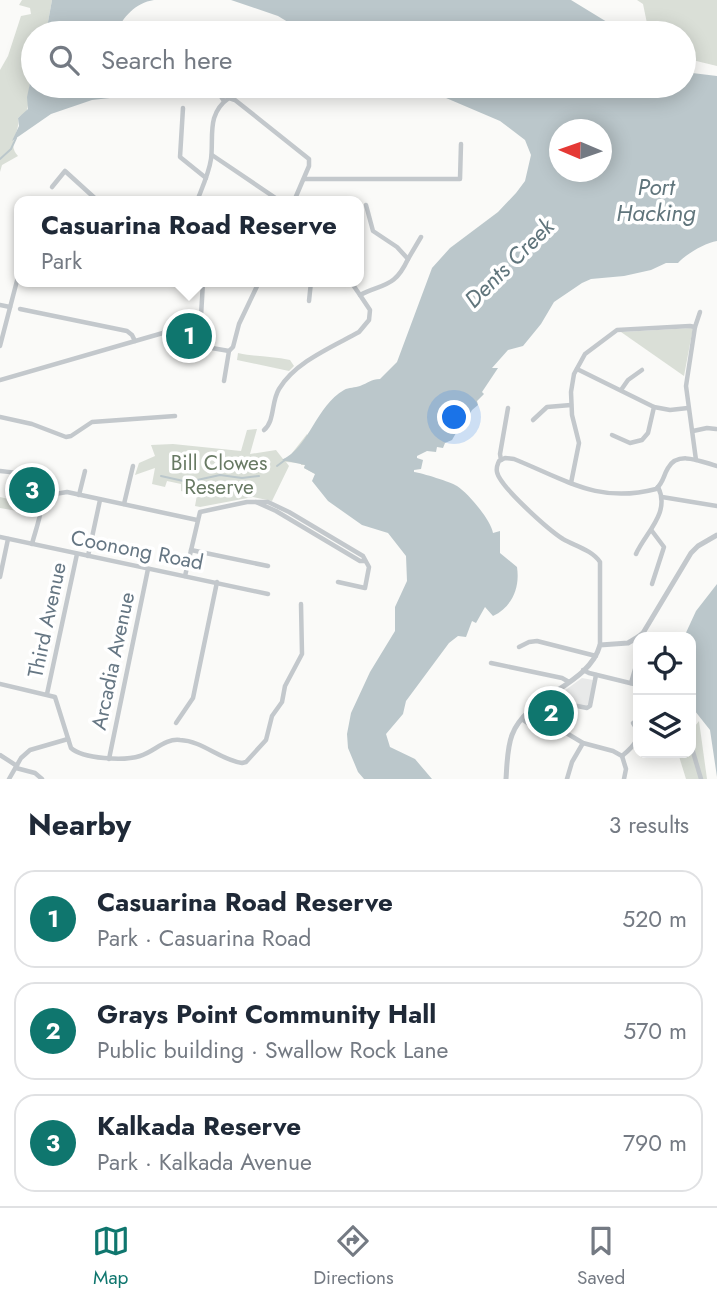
<!DOCTYPE html>
<meta charset="utf-8">
<style>
:root{--surface:#fff;--page:#f6f6f7;--text:#1f2937;--muted:#747a83;--line:#e0e1e3;--accent:#0f766e}
body{margin:0;font-family:Jost,sans-serif;background:var(--page);color:var(--text)}
.controls{position:absolute;right:21px;bottom:21px;display:grid;overflow:hidden;border-radius:14px;box-shadow:0 4px 18px #0003}
.controls button{width:63px;height:63px;display:grid;place-items:center;padding:0;border:0;border-bottom:2px solid var(--line);background:var(--surface);color:var(--text);font:35px sans-serif}
.compass{position:absolute;left:549px;top:119px;width:63px;height:63px;border-radius:50%;background:var(--surface);box-shadow:0 4px 18px #0003;rotate:272deg}
.you{position:absolute;left:455px;top:418px;width:24px;height:24px;margin:-18px;border:5px solid #fff;border-radius:50%;background:#1a73e8;box-shadow:0 0 0 10px #1a73e833}
.badge{display:grid;place-items:center;width:46px;height:46px;border-radius:50%;background:var(--accent);color:#fff;font-size:23px;font-weight:700}
.pin{position:absolute;translate:-50% -50%;border:4px solid #fff;box-shadow:0 2px 7px #0006}
.popup{position:absolute;left:14px;top:196px;width:350px;height:91px;box-sizing:border-box;display:grid;place-content:center;border-radius:14px;background:var(--surface);filter:drop-shadow(0 2px 5px #0005);font-size:23px;white-space:nowrap;color:var(--muted)}
.popup b{font-size:26px;color:var(--text)}
.popup::after{content:'';position:absolute;left:50%;top:100%;margin-left:-14px;border:14px solid transparent;border-top-color:var(--surface)}
.list{margin:0;padding:0;list-style:none}
h2{display:flex;justify-content:space-between;align-items:center;height:91px;margin:0;padding:0 28px;font-size:30px}
h2 small{font-size:23px;font-weight:400;color:var(--muted)}
.list li{display:grid;grid-template-columns:46px 1fr auto;gap:21px;align-items:center;box-sizing:border-box;height:98px;margin:0 14px 14px;padding:0 14px;border:2px solid var(--line);border-radius:21px}
.list b{display:block;font-size:26px;white-space:nowrap}
.list p{margin:0;font-size:23px;white-space:nowrap;color:var(--muted)}
.list em{font-size:23px;font-style:normal;color:var(--muted)}
.icon{flex:none;width:38px;height:38px;fill:none;stroke:currentColor;stroke-width:2;stroke-linecap:round;stroke-linejoin:round}
.map{position:relative;flex:none;width:717px;height:779px;overflow:hidden}
.search{position:absolute;background:var(--surface);box-shadow:0 4px 18px #0003;left:21px;right:21px;top:21px;height:77px;display:flex;align-items:center;gap:18px;box-sizing:border-box;padding:0 24px;border-radius:38px;color:var(--muted);font-size:26px}
.sheet{height:427px;background:var(--surface)}
nav{display:flex;justify-content:space-around;align-items:center;box-sizing:border-box;height:98px;border-top:2px solid var(--line);background:var(--surface);font-size:19px;color:var(--muted)}
nav a{display:grid;justify-items:center;gap:4px}
nav .on{color:var(--accent)}
.map>svg:first-child{display:block}
.built{fill:#e8e9e9}
.green{fill:#dadfd7}
.water{fill:#bbc7cb;fill-rule:evenodd}
.lines{fill:none;stroke-linecap:round;stroke-linejoin:round}
.stream{stroke:#bbc7cb;stroke-width:2}
.minor{stroke:#c3c8cc;stroke-width:4.5}
.tertiary{stroke:#c3c8cc;stroke-width:5}
.labels{text-anchor:middle;dominant-baseline:central;stroke-width:7;stroke-linejoin:round;paint-order:stroke}
.park-label{font-size:21px;fill:#687a64;stroke:#fff}
.street-label{font-size:21px;fill:#657683;stroke:#fff}
.water-label{font-size:23px;font-style:italic;fill:#60757c;stroke:#fff}
</style>
<div class="map">
<svg width="717" height="779" viewBox="0 0 717 779">
<rect width="100%" height="100%" fill="#fafaf8"/>
<polygon class="built" points="582,678 593,680 589,706 585,708 559,702 556,697"/>
<g class="green">
<path d="M22,0H52L46,33H33V64L30,66C31,71 29,107 27,110C25,114 21,115 18,118C21,132 6,143 18,156L2,165L0,172V70L8,56L21,16L31,14L30,8L19,5Z"/>
<polygon points="637,0 717,0 717,66 684,58 684,33 649,33 643,4"/>
<polygon points="693,328 684,376 621,332"/>
<path d="M238,353C256,357 272,356 290,360L294,366L289,371L237,360Z"/>
<polygon points="257,429 250,454 276,450 283,459 289,457 307,434 315,474 304,468 305,465 301,465 301,463 286,462 289,466 272,501 253,497 200,507 195,506 197,495 181,491 181,484 167,481 165,487 152,484 155,468 135,475 139,463 155,456 151,445 173,444 241,451 247,430"/>
<polygon points="31,477 36,480 42,498 26,496 23,512 0,508 0,497 17,501"/>
<polygon points="699,721 707,779 686,779 678,753 691,753 691,731"/>
</g>
<g class="water">
<path d="M52,0H154C135,3 123,17 116,33H46Z"/>
<polygon points="231,0 571,0 625,33 306,33 278,16"/>
<polygon points="33,64 33,86 118,86 116,92 110,98 92,100 51,114 12,141 19,126 18,118 28,109 27,97 32,74 30,66"/>
<path d="M684,72L717,76V241C705,243 686,254 678,263H666L651,270L624,276L591,279L582,283L554,302L541,324L523,346L508,350L492,368H498L482,392L484,394L477,401L478,405L472,410L465,422L467,425L463,431L456,433L452,440L445,443L443,448L437,447L436,452L427,451L417,456V458L423,460L421,469L414,470V472C422,473 451,482 457,486C468,493 491,520 493,533L500,531V553L517,567C520,587 513,606 493,616L485,607L476,623L472,621L466,637L458,636L449,643L406,701L403,714L386,734L390,747L415,759L432,779H364L358,772L348,748L347,734L351,713L370,672L395,631V607L407,581L406,556L388,533L362,525L328,501L312,481L315,474L304,468L305,465L282,460C310,446 316,406 344,390C349,387 355,388 360,386C368,383 371,379 380,379L397,362L432,268L450,248L498,212L516,193L525,181L531,155L525,140L500,121L432,92L408,86H684ZM560,130H602V172H560Z"/>
<polygon points="717,584 717,777 710,730 691,706 691,637 684,637 696,611"/>
</g>
<g class="lines">
<g class="stream">
<polyline points="0,159 11,149 16,138"/>
<polyline points="277,466 285,460"/>
<polyline points="161,476 188,482 220,475 242,478 259,476"/>
</g>
<g class="minor">
<polyline points="214,86 224,101"/>
<polyline points="183,108 180,157 206,178"/>
<polyline points="212,155 280,201"/>
<polyline points="304,179 460,179 461,144"/>
<polyline points="52,187 65,171 98,201"/>
<path d="M197,201C202,188 209,173 211,159C214,137 206,114 229,98L235,100L309,159V166L294,201"/>
<polyline points="408,259 421,237"/>
<path d="M351,282L360,295C385,283 395,287 408,259L397,247L373,231L366,205"/>
<polyline points="309,301 311,282"/>
<polyline points="0,305 10,307"/>
<polyline points="20,309 127,331 132,335 135,341"/>
<polyline points="164,332 168,339 172,341 229,351"/>
<polyline points="0,346 19,273"/>
<polyline points="577,369 654,407 670,410 688,408"/>
<polyline points="0,380 194,324 201,316 203,282"/>
<polyline points="224,381 229,351 233,347 239,324 259,282"/>
<polyline points="621,390 628,380 642,370"/>
<polyline points="0,417 32,424 66,437 71,436 92,422 175,416"/>
<polyline points="533,420 547,407 571,405"/>
<path d="M264,430C275,421 271,402 279,389C295,362 332,347 359,332L369,320L370,310L360,295"/>
<polyline points="693,431 707,428 716,429"/>
<polyline points="612,435 630,443 642,440 648,433 654,407"/>
<polyline points="501,460 500,454 508,408"/>
<polyline points="696,460 686,386 695,327 700,312"/>
<path d="M0,471C10,472 25,473 34,479C52,490 36,527 32,544"/>
<polyline points="571,483 579,443 572,415 571,392 574,374 585,354 617,330 690,326 695,327"/>
<polyline points="79,495 85,471"/>
<polyline points="43,496 67,492 197,520"/>
<polyline points="662,497 717,506"/>
<polyline points="256,502 276,511 360,561 365,561"/>
<polyline points="124,504 133,466"/>
<polyline points="0,537 268,594"/>
<polyline points="191,550 268,566"/>
<path d="M636,554C645,533 671,513 658,487"/>
<polyline points="88,556 100,500"/>
<polyline points="185,576 200,512 247,502 268,502 289,512 363,556 369,567 365,588 338,582"/>
<polyline points="0,577 8,539"/>
<polyline points="652,584 664,547 652,531"/>
<polyline points="636,640 636,657"/>
<path d="M600,645V562C592,550 575,546 563,539C549,530 500,487 497,472C496,467 497,466 499,461L505,458L514,459C566,480 598,504 656,489C664,482 663,476 668,468C678,450 702,462 717,466"/>
<polyline points="519,647 529,642 537,641 596,656"/>
<polyline points="491,663 562,678 569,682"/>
<polyline points="583,670 589,673 638,685"/>
<polyline points="631,683 635,669"/>
<path d="M0,684L55,697L71,748C83,759 124,761 140,756C154,752 165,738 180,740C203,741 220,760 242,763L246,762L266,740L272,716L282,702L285,686L302,654L301,604"/>
<polyline points="553,693 558,702 587,708 590,706 596,675"/>
<polyline points="47,694 77,554"/>
<polyline points="523,720 529,724 563,731 583,743 613,751 622,756"/>
<polyline points="176,723 193,698 217,582"/>
<polyline points="691,745 701,779"/>
<polyline points="0,755 17,766"/>
<path d="M622,756C633,747 644,737 633,723"/>
<polyline points="622,756 626,769 624,779"/>
<polyline points="109,759 148,569"/>
<polyline points="16,768 35,773 42,779"/>
<polyline points="9,779 21,758 30,750 68,739"/>
<polyline points="567,779 572,762 583,743"/>
</g>
<g class="tertiary">
<polyline points="638,637 643,633 691,553 698,546 717,535"/>
<path d="M506,779C507,765 507,748 512,735C527,695 589,686 600,645L628,643L638,637"/>
</g>
</g>
<g class="labels">
<g class="park-label">
<text x="219" y="463">Bill Clowes<tspan x="219" dy="24">Reserve</tspan></text>
</g>
<g class="street-label">
<text transform="translate(137 550) rotate(11)">Coonong Road</text>
<text transform="translate(47 620) rotate(-78)">Third Avenue</text>
<text transform="translate(113 661) rotate(-78)">Arcadia Avenue</text>
</g>
<g class="water-label">
<text x="656" y="187">Port<tspan x="656" dy="26">Hacking</tspan></text>
<text transform="translate(509 263) rotate(-45)">Dents Creek</text>
</g>
</g>
</svg>
<div class="controls">
<button><svg class="icon" aria-label="locate" viewBox="0 0 24 24"><circle cx="12" cy="12" r="6"/><path d="M12 2v4M12 18v4M2 12h4M18 12h4"/></svg></button>
<button><svg class="icon" aria-label="layers" viewBox="0 0 24 24"><path d="M12 4l9 5-9 5-9-5zM3 14l9 5 9-5"/></svg></button>
</div>
<svg class="compass" viewBox="-18 -18 36 36"><path d="M0-13l5 13h-10z" fill="#e53935"/><path d="M0 13l5-13h-10z" fill="#747a83"/></svg>
<div class="you"></div>
<div class="pin badge" style="left:189px;top:336px">1</div>
<div class="popup"><b>Casuarina Road Reserve</b>Park</div>
<div class="pin badge" style="left:551px;top:713px">2</div>
<div class="pin badge" style="left:32px;top:490px">3</div>
<div class="search"><svg class="icon" aria-label="search" viewBox="0 0 24 24"><circle cx="10" cy="10" r="6"/><path d="M15 15l6 6"/></svg>Search here</div>
</div>
<section class="sheet">
<h2>Nearby<small>3 results</small></h2>
<ul class="list">
<li><span class="badge">1</span><div><b>Casuarina Road Reserve</b><p>Park · Casuarina Road</p></div><em>520 m</em></li>
<li><span class="badge">2</span><div><b>Grays Point Community Hall</b><p>Public building · Swallow Rock Lane</p></div><em>570 m</em></li>
<li><span class="badge">3</span><div><b>Kalkada Reserve</b><p>Park · Kalkada Avenue</p></div><em>790 m</em></li>
</ul>
</section>
<nav>
<a class="on"><svg class="icon" aria-label="map" viewBox="0 0 24 24"><path d="M3 6l6-2 6 2 6-2v14l-6 2-6-2-6 2zM9 4v14M15 6v14"/></svg>Map</a>
<a><svg class="icon" aria-label="directions" viewBox="0 0 24 24"><path d="M12 3l9 9-9 9-9-9zM9 14v-3h6M13 9l2 2-2 2"/></svg>Directions</a>
<a><svg class="icon" aria-label="saved" viewBox="0 0 24 24"><path d="M7 4h10v16l-5-4-5 4z"/></svg>Saved</a>
</nav>
